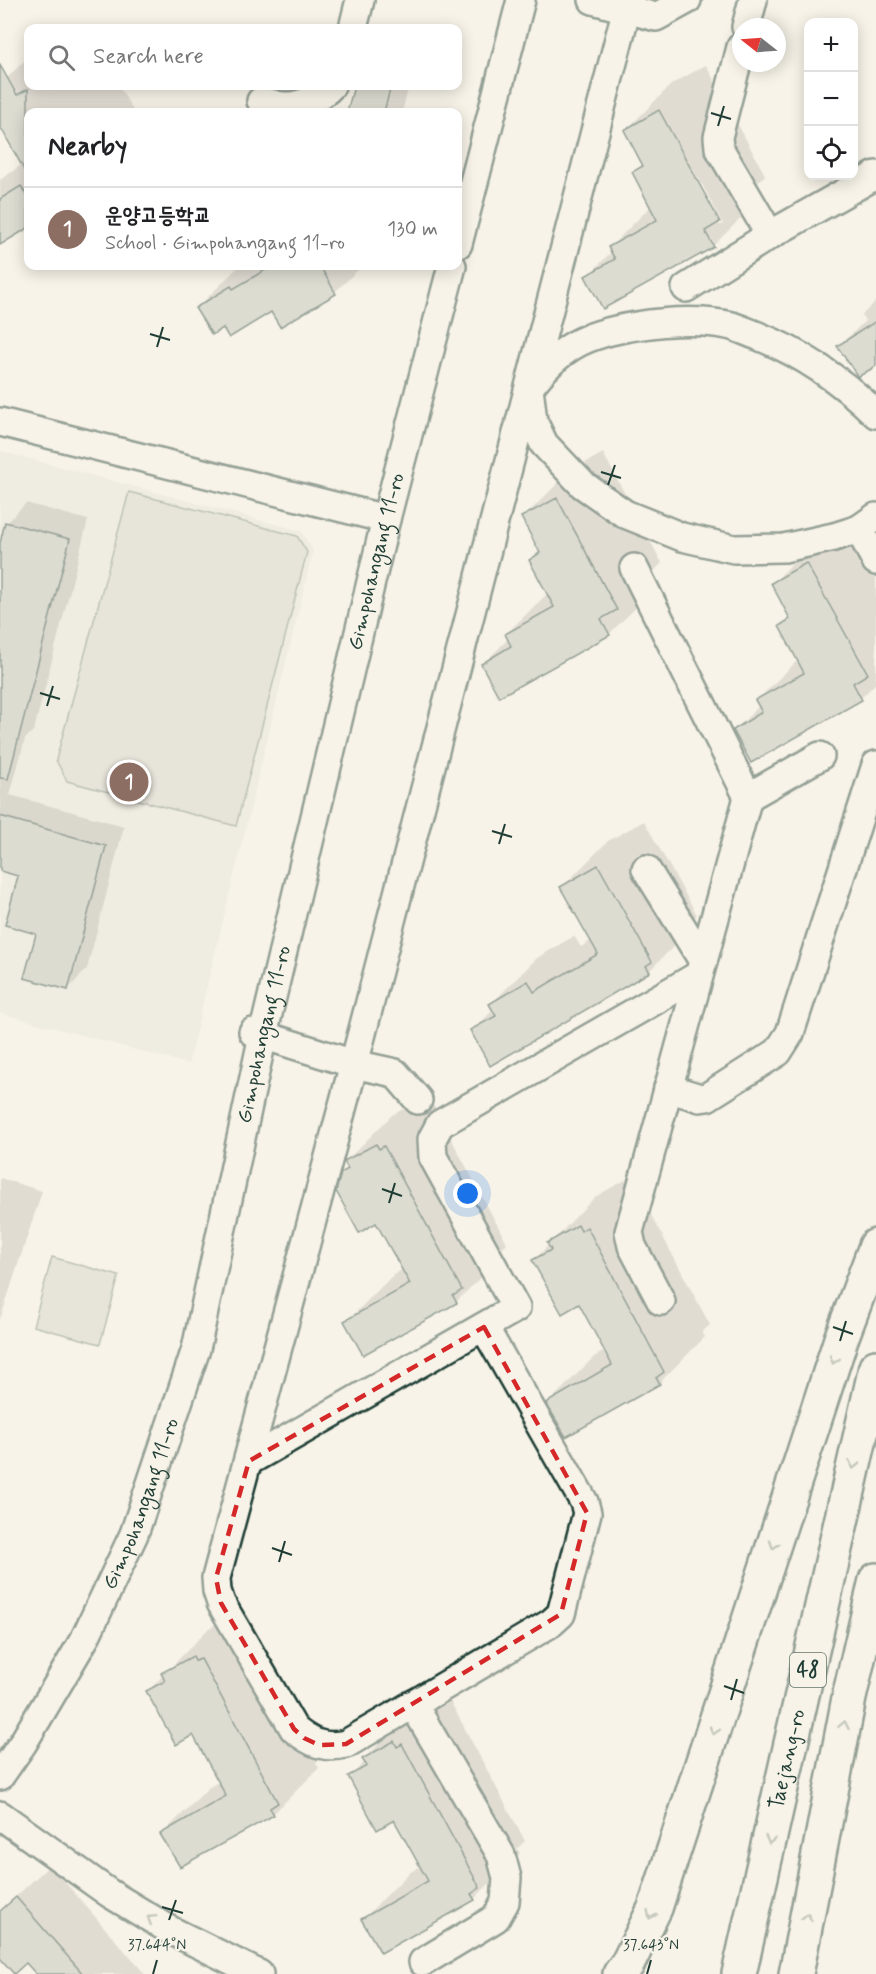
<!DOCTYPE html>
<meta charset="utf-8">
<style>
:root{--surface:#fff;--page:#f6f6f6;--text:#202124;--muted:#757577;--line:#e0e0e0;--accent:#2563eb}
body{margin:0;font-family:Mynerve,"Poor Story",sans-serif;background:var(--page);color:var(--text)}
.controls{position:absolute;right:18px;top:18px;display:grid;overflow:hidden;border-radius:12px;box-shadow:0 3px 15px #0003}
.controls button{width:54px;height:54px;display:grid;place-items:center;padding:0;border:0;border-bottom:2px solid var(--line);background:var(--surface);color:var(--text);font:30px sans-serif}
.compass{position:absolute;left:732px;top:18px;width:54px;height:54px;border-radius:50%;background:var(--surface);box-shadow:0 3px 15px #0003;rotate:287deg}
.you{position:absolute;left:468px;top:1194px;width:21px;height:21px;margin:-15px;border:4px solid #fff;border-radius:50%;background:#1a73e8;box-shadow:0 0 0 9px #1a73e833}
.badge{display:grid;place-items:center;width:39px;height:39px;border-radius:50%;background:var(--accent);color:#fff;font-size:20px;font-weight:700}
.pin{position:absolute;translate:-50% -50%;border:3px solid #fff;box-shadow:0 2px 6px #0006}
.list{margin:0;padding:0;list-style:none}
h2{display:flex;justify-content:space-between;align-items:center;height:78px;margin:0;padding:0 24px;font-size:26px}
h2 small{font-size:20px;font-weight:400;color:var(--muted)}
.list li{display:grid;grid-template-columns:39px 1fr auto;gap:18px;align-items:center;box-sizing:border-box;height:84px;padding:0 24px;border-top:2px solid var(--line)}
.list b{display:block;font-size:22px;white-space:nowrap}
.list p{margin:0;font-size:20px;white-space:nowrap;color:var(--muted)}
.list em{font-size:20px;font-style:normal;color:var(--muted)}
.icon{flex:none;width:33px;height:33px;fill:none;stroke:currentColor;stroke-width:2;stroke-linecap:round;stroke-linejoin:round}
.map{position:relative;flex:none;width:876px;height:1974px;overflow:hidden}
.search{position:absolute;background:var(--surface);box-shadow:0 3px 15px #0003;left:24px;top:24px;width:438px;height:66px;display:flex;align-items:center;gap:15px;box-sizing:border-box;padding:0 21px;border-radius:12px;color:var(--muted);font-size:22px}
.panel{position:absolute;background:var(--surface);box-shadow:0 3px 15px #0003;left:24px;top:108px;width:438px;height:162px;border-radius:12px}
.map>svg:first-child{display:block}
.built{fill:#e5e4d9}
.green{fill:#d3d5ca;stroke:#79897f;stroke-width:1.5}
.shadow{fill:#0003;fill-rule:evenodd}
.building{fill:#bbc1b6;stroke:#1f3d34;stroke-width:1.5}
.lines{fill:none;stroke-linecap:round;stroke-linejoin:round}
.minor-casing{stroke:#1f3d34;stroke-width:32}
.major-casing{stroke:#1f3d34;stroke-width:38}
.minor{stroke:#f7f3e8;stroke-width:27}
.major{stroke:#f7f3e8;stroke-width:33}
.oneway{stroke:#8b988e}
.marked{fill:none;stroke:#d62828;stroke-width:4.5;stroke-dasharray:12 8;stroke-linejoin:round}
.ticks{fill:none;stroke:#1f3d34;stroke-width:2}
.labels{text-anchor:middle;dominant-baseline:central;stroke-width:4.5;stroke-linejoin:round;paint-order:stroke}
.shield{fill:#f7f3e8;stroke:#60746a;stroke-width:1.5}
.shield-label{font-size:20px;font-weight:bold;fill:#1f3d34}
.street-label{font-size:21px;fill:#1f3d34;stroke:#f7f3e8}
.ticks-label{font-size:15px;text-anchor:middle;fill:#1f3d34;stroke:#f7f3e8;stroke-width:4.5;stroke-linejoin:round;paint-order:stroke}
</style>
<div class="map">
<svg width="876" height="1974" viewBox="0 0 876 1974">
<rect width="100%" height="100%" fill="#f7f3e8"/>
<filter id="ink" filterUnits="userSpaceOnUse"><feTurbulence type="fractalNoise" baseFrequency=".0167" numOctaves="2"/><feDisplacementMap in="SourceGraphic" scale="12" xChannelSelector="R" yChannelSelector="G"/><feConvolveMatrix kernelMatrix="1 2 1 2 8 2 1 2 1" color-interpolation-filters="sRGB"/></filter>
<g filter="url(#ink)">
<polygon class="built" points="0,451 301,531 313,551 188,1064 0,1013"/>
<g class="green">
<polygon points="129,492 297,536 307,552 236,826 67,781 56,760"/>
<polygon points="52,1257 119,1276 100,1344 33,1326"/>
</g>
<g class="shadow">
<polygon points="389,25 406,28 386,28"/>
<polygon points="28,57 28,86 119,86 134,112 28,112 28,226 0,244 0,180 23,164 0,124 0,85"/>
<path d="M706,65L765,175L752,188L759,200L713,246L587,277L612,251L610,247L651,206L634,173L643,163L626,130L672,84ZM698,177L723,224L720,225L695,179Z"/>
<polygon points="356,86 409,86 402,112 349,112"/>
<polygon points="239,266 362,266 335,292 280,325 272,310 224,326 197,308"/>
<polygon points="876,301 876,364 839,346 865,321 862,315"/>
<polygon points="603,453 662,563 649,576 656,588 609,634 500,695 483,664 509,638 506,634 548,593 530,560 540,551 523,518 569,472"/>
<polygon points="26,503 88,520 34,730 25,739 10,795 124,826 87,969 68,989 38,933 19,874 0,869 0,550 7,523"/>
<polygon points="852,518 876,561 876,683 861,698 735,730 760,705 757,700 799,659 781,626 790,616 773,583 819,537"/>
<polygon points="644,821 697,915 692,920 695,925 649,971 472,1031 494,1009 491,1004 537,958 574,936 581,947 592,940 562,887 608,841"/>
<polygon points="422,1099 431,1101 507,1243 499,1251 502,1256 456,1302 346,1322 392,1276 403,1269 377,1221 342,1173 349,1167 346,1161 392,1115"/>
<polygon points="0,1178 42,1191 0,1320"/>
<polygon points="625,1180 628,1186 634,1183 710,1325 702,1332 705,1337 659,1383 548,1403 594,1357 606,1350 580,1302 534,1260 595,1197"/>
<polygon points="239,1611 242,1616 247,1614 324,1755 316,1763 319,1768 273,1814 162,1834 208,1788 220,1781 194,1733 148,1691 209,1628"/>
<polygon points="449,1699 525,1841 517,1849 520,1853 474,1899 363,1919 409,1873 421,1866 395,1818 350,1777 365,1761 364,1759 410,1713"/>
<polygon points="50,1865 145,1974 38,1974 26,1960 0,1955 0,1911"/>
</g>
<g class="building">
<polygon points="0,65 17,95 28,89 28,177 0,126"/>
<polygon points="354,86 391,86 384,112 347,112"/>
<polygon points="659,110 720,222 705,231 714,247 603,309 585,276 615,259 608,247 657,220 632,172 643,166 624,130"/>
<polygon points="21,186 28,198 28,228 0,245 0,199"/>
<polygon points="272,266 320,266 336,294 280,327 271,312 229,338 223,328 212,335 195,308 231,286 233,289"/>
<polygon points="876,321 876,366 858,377 837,346"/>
<polygon points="557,498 617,610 601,619 610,635 499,697 481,664 511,646 505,634 554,607 529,560 540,553 521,517"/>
<polygon points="5,522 70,539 8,779 0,778 0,543"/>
<polygon points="806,563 868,674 853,683 862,700 751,763 733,730 762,712 755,700 804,673 779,626 790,619 771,583"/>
<polygon points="0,816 106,846 68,990 24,978 36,934 5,925 18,876 0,871"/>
<polygon points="598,865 652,962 646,966 650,972 490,1066 470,1030 496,1016 489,1004 528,981 534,992 598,954 560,887"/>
<polygon points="376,1144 379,1149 384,1146 462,1290 453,1296 457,1303 363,1355 344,1321 410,1284 376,1223 359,1233 336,1191 341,1173 348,1169 344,1161"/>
<polygon points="578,1225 581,1231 587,1227 664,1372 656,1378 660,1384 566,1437 546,1403 612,1365 579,1304 562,1314 532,1260 551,1250 547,1243"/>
<polygon points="193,1656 195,1661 201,1659 278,1803 270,1808 274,1815 180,1867 160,1834 226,1796 193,1735 176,1745 146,1691 165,1681 161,1673"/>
<polygon points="394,1741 397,1747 402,1744 480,1888 471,1894 475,1900 381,1953 361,1919 428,1881 394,1820 377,1830 348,1776 367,1766 362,1759"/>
<polygon points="16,1897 83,1974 36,1974 26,1963 14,1974 0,1958 0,1911"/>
</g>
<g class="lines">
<defs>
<g id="minor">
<polyline points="593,0 656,17 687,0"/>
<polyline points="746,27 753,0"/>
<polyline points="353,28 360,0"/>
<polyline points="741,47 718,137 719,148 770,235"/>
<path d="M261,101C268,102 277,106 284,106C300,107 321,97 331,86"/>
<polyline points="458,244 521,0"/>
<polyline points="686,288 770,235 876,175"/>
<path d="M876,414C841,380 803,354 758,336C750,333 741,329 732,326C701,319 668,321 636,326C586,334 560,346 529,388L533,421L544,444L583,485L625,514L682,537L734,549L784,548L834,537L859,529L876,517"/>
<polyline points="0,422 386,519"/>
<polyline points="859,529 876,561"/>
<polyline points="634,568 748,797"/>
<polyline points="646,869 703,961"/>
<polyline points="253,1032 354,1064 395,1073 418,1100"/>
<polyline points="668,1088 700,1098 707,1097 778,1052 790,1033 876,765"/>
<polyline points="661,1301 632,1246 629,1232 748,797 820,756"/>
<path d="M484,1327L584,1502L587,1513L561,1614L551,1623L346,1744C324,1749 311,1743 294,1729L221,1603L217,1591L216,1578L354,1064L629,0"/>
<polyline points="249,1461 516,1308 433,1157 432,1139 440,1124 699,975"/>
<polyline points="413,1704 501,1855 507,1878 505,1902 496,1918 423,1962"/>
<path id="s1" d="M0,1776L23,1743L85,1638L134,1534L196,1349L263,1035L386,519L452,266"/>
<polyline points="0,1815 109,1893 170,1930 259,1974"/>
</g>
<g id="major">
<polyline points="620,1974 628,1963 655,1908 841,1339 876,1246"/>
<path id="s2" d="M739,1974L876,1367"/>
<polyline points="796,1974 849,1698 876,1580"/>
</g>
</defs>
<use href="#minor" class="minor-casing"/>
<use href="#major" class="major-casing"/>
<use href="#minor" class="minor"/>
<use href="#major" class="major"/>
</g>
<defs><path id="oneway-chevron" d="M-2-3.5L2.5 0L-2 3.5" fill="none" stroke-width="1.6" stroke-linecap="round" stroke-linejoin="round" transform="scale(1.5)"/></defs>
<g class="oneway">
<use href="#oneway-chevron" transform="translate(834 1360) rotate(108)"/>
<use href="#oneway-chevron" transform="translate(854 1465) rotate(103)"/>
<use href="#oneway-chevron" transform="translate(774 1545) rotate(108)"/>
<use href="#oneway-chevron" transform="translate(844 1725) rotate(-79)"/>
<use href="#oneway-chevron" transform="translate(714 1731) rotate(108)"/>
<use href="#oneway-chevron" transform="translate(770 1840) rotate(103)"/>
<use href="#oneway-chevron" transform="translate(651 1915) rotate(115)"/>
<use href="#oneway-chevron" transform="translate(807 1917) rotate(-79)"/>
<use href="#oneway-chevron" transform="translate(151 1919) rotate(-148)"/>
</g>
</g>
<path d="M0 0H876V1974H0ZM484,1327L587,1513L561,1614L346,1744L319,1745L304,1738L294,1729L221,1603L216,1578L249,1461Z" fill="#f7f3e8" fill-opacity=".55" fill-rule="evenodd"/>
<path class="marked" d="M484,1327L587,1513L561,1614L346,1744L319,1745L304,1738L294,1729L221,1603L216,1578L249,1461Z"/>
<path class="ticks" d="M711,113L731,119M718,126L724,106M150,334L170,340M157,347L163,327M601,472L621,478M608,485L615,465M40,693L60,699M47,706L53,686M492,831L512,837M499,844L505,824M382,1189L402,1196M389,1203L395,1183M833,1327L853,1334M840,1341L846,1321M272,1548L292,1555M279,1562L285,1541M724,1686L744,1693M731,1700L737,1679M162,1907L183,1913M169,1920L176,1900M153,1974L157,1960M647,1974L651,1960"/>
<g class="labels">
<rect class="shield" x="790" y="1653" width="36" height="34" rx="4.5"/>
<g class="shield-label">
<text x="808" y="1670">48</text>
</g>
<g class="street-label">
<text stroke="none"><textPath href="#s1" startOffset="1280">Gimpohangang 11-ro</textPath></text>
<text stroke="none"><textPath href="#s1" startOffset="794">Gimpohangang 11-ro</textPath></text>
<text stroke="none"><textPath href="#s1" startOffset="308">Gimpohangang 11-ro</textPath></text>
<text stroke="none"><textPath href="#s2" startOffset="220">Taejang-ro</textPath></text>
</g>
</g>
<g class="ticks-label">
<text x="157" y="1950">37.644°N</text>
<text x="651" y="1950">37.643°N</text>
</g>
</svg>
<div class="controls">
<button>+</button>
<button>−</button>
<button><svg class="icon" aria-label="locate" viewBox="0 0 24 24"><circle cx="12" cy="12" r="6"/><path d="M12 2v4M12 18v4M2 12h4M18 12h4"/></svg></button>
</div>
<svg class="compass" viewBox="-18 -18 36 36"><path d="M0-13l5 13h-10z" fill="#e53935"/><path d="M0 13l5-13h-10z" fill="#757577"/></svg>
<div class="you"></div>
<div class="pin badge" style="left:129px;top:782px;background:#8d6e63">1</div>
<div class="search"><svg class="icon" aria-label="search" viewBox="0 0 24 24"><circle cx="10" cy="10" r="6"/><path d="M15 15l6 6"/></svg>Search here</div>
<section class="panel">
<h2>Nearby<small></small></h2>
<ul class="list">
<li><span class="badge" style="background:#8d6e63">1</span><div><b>운양고등학교</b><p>School · Gimpohangang 11-ro</p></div><em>130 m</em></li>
</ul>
</section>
</div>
